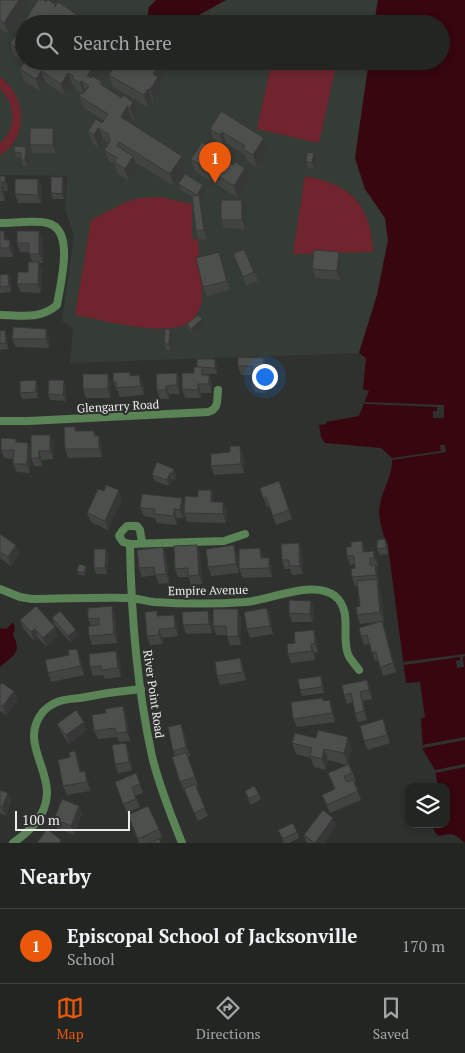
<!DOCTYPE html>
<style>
:root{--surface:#232523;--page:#2f3130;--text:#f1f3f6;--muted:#a3a5a6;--line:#404241;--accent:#ea580c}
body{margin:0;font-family:"PT Serif",serif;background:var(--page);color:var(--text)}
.controls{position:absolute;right:15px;bottom:15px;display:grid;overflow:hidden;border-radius:10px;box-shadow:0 2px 8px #0003}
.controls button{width:45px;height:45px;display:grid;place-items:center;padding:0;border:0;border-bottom:1px solid var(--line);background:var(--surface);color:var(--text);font:25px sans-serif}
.scale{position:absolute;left:15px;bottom:12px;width:115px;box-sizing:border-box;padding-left:5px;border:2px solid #eaebea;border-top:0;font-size:14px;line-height:18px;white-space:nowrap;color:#eaebea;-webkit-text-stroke:4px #2f312f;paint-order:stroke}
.you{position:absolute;left:264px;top:376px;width:18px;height:18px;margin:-12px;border:4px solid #fff;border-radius:50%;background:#1a73e8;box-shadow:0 0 0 8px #1a73e833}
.badge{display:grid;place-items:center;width:32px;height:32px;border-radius:50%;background:var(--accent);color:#fff;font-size:16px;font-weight:700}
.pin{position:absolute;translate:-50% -41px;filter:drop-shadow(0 1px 2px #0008)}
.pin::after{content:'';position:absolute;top:26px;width:18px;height:15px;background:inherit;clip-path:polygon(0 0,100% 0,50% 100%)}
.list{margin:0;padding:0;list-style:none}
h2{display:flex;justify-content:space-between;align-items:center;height:65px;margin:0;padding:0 20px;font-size:21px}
h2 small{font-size:16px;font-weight:400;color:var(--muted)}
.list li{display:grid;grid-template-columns:32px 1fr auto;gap:15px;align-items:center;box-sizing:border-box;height:75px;padding:0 20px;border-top:1px solid var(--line)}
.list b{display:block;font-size:19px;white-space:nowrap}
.list p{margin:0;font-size:16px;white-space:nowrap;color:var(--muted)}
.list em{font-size:16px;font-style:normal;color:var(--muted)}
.icon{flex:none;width:28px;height:28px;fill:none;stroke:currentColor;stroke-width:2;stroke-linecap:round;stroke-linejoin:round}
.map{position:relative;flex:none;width:465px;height:843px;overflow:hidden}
.search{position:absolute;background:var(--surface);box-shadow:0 2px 8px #0003;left:15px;right:15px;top:15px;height:55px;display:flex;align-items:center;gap:12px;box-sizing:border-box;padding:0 18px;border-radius:28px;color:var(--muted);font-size:19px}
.sheet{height:140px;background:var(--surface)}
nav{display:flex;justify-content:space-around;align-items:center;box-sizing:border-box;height:70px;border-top:1px solid var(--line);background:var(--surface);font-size:14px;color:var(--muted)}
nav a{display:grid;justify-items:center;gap:2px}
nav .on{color:var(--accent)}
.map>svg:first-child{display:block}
.built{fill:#353b35}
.green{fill:#70252e}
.water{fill:#37060e}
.pier{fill:#2f312f}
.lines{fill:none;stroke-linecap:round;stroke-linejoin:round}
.minor{stroke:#5a8456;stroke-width:8}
.wall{fill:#424442}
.shaded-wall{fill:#363736}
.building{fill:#4d4f4d;stroke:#363736}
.labels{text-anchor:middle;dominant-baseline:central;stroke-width:4.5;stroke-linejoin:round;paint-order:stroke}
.street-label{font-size:12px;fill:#eaebea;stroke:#2f312f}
</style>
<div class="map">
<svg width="465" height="843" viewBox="0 0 465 843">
<rect width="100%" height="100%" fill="#2f312f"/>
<polygon class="built" points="0,0 378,0 374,24 24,24 24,61 369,61 355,158 365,189 385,218 388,240 377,295 359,353 70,363 73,328 62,321 74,235 65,209 67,176 0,175"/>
<g class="green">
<polygon points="282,16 318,24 280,24"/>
<polygon points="272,61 337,61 319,143 257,129"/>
<path d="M0,77C26,96 30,137 0,155V144L9,133L13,119L10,102L0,88Z"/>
<path d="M305,176C351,184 371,205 373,252L293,254Z"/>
<path d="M160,197L192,204V239H198C199,252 204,295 201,305C199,310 196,317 191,321C169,339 103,320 75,315L91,220L126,202L139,198Z"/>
</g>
<g class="water">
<polygon points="156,0 226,0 183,24 146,24 149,7"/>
<path d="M378,0H465V843C455,835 454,832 439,836L436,834L431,824H446V787H438L435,770L423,750L421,719L425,717L420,682L406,683L388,546C381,530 376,514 382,496C386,483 393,473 392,458L381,448L325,443L321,437L319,425L326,424V422L359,416L369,391L363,389L366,358L359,353L377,295L388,240L385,218L365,189L355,158L369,61H441V24H374Z"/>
<path d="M13,622L15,628L13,635C23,653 12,656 0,667V628L6,629Z"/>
</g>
<g class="pier">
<polygon points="365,402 444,405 444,418 433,418 433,411 437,411 437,407 364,404"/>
<polygon points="440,445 445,445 446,452 392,460 392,458 441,451"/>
<polygon points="465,654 465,656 463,657 464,667 457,668 456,661 460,660 460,657 404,665 403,662"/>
<polygon points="465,737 465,740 423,748 422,745"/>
<polygon points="465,764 465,767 435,773 435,770"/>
</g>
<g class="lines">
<g class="minor">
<path d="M0,223C13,223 35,220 47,223C76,229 60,285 57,305C40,320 21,315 0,315"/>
<path d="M0,421H28L208,412C219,409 217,400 218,390"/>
<polyline points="142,543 140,530 137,526 127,526 122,531 119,536 123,542 130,544 224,541 245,534"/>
<path d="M130,544C131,615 137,687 152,756C159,786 171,815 182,843"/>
<path d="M0,589L20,597L32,599C64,599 96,597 128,598C137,598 145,601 154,602C184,604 216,604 246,602C270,600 313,579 335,596C353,611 341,637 348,654C350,660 356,665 359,670"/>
<path d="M13,843C30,831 46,816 47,794C48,766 21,740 42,713C45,709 52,704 57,702C64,699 72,699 80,698C100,694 120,691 141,689"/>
</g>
</g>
<g class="wall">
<polygon points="0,0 30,0 9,34 0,29"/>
<polygon points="38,0 57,0 54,4 56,5 58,2 91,24 24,24 24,61 108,61 97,79 102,82 103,86 122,98 123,95 133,102 138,113 134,119 132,118 129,122 182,156 186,167 174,186 135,162 138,168 129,181 118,174 115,165 109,161 104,150 109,143 103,139 98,147 92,143 88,131 96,119 102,123 104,121 84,108 79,96 81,93 83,94 76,90 75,86 72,84 65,95 45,82 40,91 24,81 20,69 24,62 14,56 10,44"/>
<polygon points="117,61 157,61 163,77 160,81 162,88 154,101 152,100 148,107 113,87 109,75"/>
<polygon points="210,129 264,138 268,149 257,167 247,161 245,155 226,143 224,146 214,140"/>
<polygon points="56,137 56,153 33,153 30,145"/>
<polygon points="26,147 28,152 28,166 23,166 21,158 17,158 14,152"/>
<polygon points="191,159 233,165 245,168 249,180 238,198 195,171"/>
<polygon points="316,159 314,169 308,168 306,162"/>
<polygon points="0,176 8,185 8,191 5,191 5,201 0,201"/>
<polygon points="38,179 42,188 41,203 18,203 15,194"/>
<polygon points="65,183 64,199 53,199 51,193"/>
<polygon points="178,184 205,191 200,199 202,204 207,239 199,240 196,231 192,197 181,190"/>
<polygon points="245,208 245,229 224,228 221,220"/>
<polygon points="0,231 4,231 7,240 13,249 13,257 0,257"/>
<polygon points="39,231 42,239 43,263 39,263 42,271 41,293 21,292 17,284 28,272 32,262 29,252 20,252 17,243"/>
<polygon points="339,252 342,261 340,280 315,278 312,269"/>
<polygon points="233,254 254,272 258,281 246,286"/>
<polygon points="223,261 230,290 207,296 203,287"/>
<polygon points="8,274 11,280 11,292 0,293 0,275"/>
<polygon points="202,319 204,325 193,334 189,330 187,324"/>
<polygon points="46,329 49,337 49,348 16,347 12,339"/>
<polygon points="5,330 7,336 8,349 0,350 0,331"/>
<polygon points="172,335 171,350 166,350 164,344"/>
<polygon points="217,365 217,374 205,374 205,375 209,375 212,384 212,393 201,393 201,398 185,398 182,389 194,373 194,367"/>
<polygon points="238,366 267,367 266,393 255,392 252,384 252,375 241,375"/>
<polygon points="177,373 180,382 180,394 169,394 169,399 160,399 157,390"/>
<polygon points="139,375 143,384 144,395 120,397 118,391 117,391 113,382"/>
<polygon points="111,383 111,398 86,398 83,389"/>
<polygon points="38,386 38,398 22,399 20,393"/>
<polygon points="66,386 66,401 50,400 48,394"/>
<polygon points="75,427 76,431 94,431 96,436 102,445 102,457 68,458 65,449"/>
<polygon points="50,435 53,444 53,459 42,460 42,466 34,466 31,458"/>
<polygon points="18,442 28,443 31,451 30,473 17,472 13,464 14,459 4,458 1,450"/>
<polygon points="243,454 244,473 214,475 211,466"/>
<polygon points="157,462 176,474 175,480 172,479 169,486 155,481 152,475"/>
<polygon points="279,481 292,519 276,525 269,506 267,507 260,488"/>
<polygon points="211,490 214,499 214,502 223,502 227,511 226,523 187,522 184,513 184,510 183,518 177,518 177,525 157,523 155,518 144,516 140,508 184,506 198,497"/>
<polygon points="122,499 108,530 91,522 87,513"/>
<polygon points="0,534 19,554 11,566 0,558"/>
<polygon points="362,541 366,552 377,560 378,566 376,567 378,573 378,584 380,588 384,621 360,624 357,615 360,606 358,585 355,586 352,577 355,568 355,564 350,565 347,556 351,547"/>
<polygon points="299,543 302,552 303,574 292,575 290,569 285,569 282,560"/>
<polygon points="197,545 200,553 202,584 191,585 189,577 178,577 175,569"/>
<polygon points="388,545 388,554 380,555 377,549"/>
<polygon points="163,547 166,555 169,583 159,584 155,575 142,577 139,568"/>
<polygon points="260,548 264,558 269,558 272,567 272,577 243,578 239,569"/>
<polygon points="106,549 108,555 107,574 96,574 94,568"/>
<polygon points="237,554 239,573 211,576 208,567"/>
<polygon points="86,566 87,569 85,576 78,574 77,571"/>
<polygon points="311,601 314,610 313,622 292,622 289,613"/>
<polygon points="267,608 270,616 273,634 250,638 247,629"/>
<polygon points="238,609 241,618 241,645 230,645 227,635 216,635 213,626"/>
<polygon points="115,615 117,643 92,645 89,636 91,626 88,619"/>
<polygon points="158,616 177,624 178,636 162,638 163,644 150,645 147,636"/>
<polygon points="52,618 76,630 78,635 70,642 54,624"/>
<polygon points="20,620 58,636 46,646 38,638 34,641 23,628"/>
<polygon points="211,620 212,633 186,634 183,625"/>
<polygon points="382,621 385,630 396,672 383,676 378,661 375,661 370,644 364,645 361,636"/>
<polygon points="317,639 318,652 314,653 315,660 291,663 288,654 295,643"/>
<polygon points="77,649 80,657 84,675 51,682 48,673"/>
<polygon points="240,658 243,666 246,680 220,685 217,676"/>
<polygon points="120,660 121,677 105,679 103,675 93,676 90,667"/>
<polygon points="321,676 323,681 324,693 302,696 300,690"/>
<polygon points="367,680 370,689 372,699 363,701 367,720 358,722 355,713 353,702 347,704 344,695"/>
<polygon points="0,685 14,691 17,700 6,715 0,711"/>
<polygon points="323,698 324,701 333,709 335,722 297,727 293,719"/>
<polygon points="123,706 126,715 130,741 119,742 117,737 98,739 94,731 106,713"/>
<polygon points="383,719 390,743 368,750 364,741"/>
<polygon points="84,722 87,730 69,744 61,732 57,724"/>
<polygon points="184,732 190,756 188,757 198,786 196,787 208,816 198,821 185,791 184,791 172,757 175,756 173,751"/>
<polygon points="292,743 352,749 348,765 349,764 356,781 354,782 361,800 330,813 322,795 335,789 328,773 347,765 328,760 326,770 314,767 311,758 296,754"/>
<polygon points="75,751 79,760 81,772 88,780 90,791 67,795 63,786 70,757"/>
<polygon points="129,751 132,771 118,773 115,764"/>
<polygon points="136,773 143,793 135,796 140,807 127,813 115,782"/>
<polygon points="0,790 11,801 6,816 0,813"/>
<polygon points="245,791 259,794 261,799 251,805 247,797"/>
<polygon points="79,806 82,814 74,835 57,828 54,819"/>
<polygon points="128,815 159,829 162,838 159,839 161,843 139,843"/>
<polygon points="336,826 324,843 307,843 304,835"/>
<polygon points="278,830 297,832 299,838 289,843 284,843"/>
</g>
<g class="shaded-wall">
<polygon points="19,0 30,0 9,34 4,23"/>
<polygon points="45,0 57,0 49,12 45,1"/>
<polygon points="97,61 108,62 91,88 87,76"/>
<polygon points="159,65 163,77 160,81 162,88 154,101 150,90 153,74"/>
<polygon points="41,71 45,82 40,91 36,79"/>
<polygon points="68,73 72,84 65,95 61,84"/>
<polygon points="81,81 86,93 84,95 80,83"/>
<polygon points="148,89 152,100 148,107 144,95"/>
<polygon points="133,102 138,113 134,119 130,108"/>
<polygon points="127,106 132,118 125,129 121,117"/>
<polygon points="53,128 56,137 56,153 53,145"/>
<polygon points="98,128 103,139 98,147 94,135"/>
<polygon points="222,132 226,143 224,146 220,135"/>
<polygon points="264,138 268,149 257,167 253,155"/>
<polygon points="26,147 28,152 28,166 25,160"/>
<polygon points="314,153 316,159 314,169 312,163"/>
<polygon points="133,156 138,168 129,181 125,169"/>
<polygon points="182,156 186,167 174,186 170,174"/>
<polygon points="245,168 249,180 238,198 234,186"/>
<polygon points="5,176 8,185 8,191 5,182"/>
<polygon points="63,177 65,183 64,199 62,194"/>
<polygon points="38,179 42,188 41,203 38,195"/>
<polygon points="2,182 5,191 5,201 2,192"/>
<polygon points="203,185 205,191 200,199 202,204 207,239 204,230 197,195"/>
<polygon points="242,200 245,208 245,229 242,220"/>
<polygon points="4,231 7,240 4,240"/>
<polygon points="39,231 42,239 43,263 39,254"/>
<polygon points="10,240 13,249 13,257 9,248"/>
<polygon points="219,252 223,261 230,290 227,281"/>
<polygon points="339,252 342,261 340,280 337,271"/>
<polygon points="39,262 42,271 41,293 38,284"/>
<polygon points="8,274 11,280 11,292 9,286"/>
<polygon points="202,319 204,325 193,334 191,329"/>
<polygon points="46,329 49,337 49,348 46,339"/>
<polygon points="170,329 172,335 171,350 169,344"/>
<polygon points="5,330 7,336 8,349 6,343"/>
<polygon points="264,358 267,367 266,393 263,384"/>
<polygon points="215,359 217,365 217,374 215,368"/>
<polygon points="177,373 180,382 180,394 177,385"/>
<polygon points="108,374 111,383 111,398 108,389"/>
<polygon points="139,375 143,384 144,395 141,386"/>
<polygon points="209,375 212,384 212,393 209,384"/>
<polygon points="36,380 38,386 38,398 36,392"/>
<polygon points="64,380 66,386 66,401 63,395"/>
<polygon points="198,384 201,393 201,398 198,390"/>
<polygon points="166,386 169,394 169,399 166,390"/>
<polygon points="50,435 53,444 53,459 50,451"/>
<polygon points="99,436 102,445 102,457 99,449"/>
<polygon points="28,443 31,451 30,473 27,464"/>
<polygon points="240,446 243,454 244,473 241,464"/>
<polygon points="39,451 42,460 42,466 39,458"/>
<polygon points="174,469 176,474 175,480 172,474"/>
<polygon points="170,473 172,479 169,486 167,480"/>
<polygon points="119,490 122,499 108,530 105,521"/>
<polygon points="211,490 214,499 214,511 211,502"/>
<polygon points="182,498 185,507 183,518 180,510"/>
<polygon points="223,502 227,511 226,523 223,514"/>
<polygon points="174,509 177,518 177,525 174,516"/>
<polygon points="385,539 388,545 388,554 386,548"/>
<polygon points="362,541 366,549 366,561 363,552"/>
<polygon points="299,543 302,552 303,574 300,566"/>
<polygon points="16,545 19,554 11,566 8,557"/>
<polygon points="197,545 200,553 202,584 199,575"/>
<polygon points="234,545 237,554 239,573 236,564"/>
<polygon points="163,547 166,555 169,583 166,574"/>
<polygon points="260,548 264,557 264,567 261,558"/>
<polygon points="106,549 108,555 107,574 105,568"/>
<polygon points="374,551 377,560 378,566 374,558"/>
<polygon points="269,558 272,567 272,577 269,568"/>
<polygon points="375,565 378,573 379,584 376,575"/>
<polygon points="86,566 87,569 85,576 84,573"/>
<polygon points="377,579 380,588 384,621 380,612"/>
<polygon points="311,601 314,610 313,622 310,614"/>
<polygon points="112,606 115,615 117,643 114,634"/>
<polygon points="267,608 270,616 273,634 270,626"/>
<polygon points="238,609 241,618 241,645 238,636"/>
<polygon points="208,611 211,620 212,633 209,624"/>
<polygon points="174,615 177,624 178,636 175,628"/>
<polygon points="382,621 385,630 396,672 393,663"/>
<polygon points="55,627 58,636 46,646 43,638"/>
<polygon points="35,629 38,638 34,641 31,632"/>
<polygon points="159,629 162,638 163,644 159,635"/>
<polygon points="76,630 78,635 70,642 68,636"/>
<polygon points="314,630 317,639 318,652 315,644"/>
<polygon points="311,644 314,653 315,660 312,651"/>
<polygon points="77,649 80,657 84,675 81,666"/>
<polygon points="116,651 120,660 121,677 118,668"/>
<polygon points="240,658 243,666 246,680 243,672"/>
<polygon points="321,676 323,681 324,693 322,687"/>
<polygon points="367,680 370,689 372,699 369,690"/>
<polygon points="14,691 17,700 6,715 3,706"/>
<polygon points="360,692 363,701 367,720 364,711"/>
<polygon points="330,700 333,709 335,722 332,713"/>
<polygon points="123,706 126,715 130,741 127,732"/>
<polygon points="84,722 87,730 69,744 66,735"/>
<polygon points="181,724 184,732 190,756 186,747"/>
<polygon points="348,737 352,749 348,765 344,753"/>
<polygon points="126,743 129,751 132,771 129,762"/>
<polygon points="324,749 328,760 326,770 322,759"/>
<polygon points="75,751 79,760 83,781 80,772"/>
<polygon points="85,771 88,780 90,791 87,782"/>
<polygon points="8,793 11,801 6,816 2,807"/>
<polygon points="79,806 82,814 74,835 71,826"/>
<polygon points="333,818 336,826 324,843 315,843"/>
</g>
<g class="building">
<polygon points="0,0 19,0 4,23 0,20"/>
<polygon points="38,0 45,0 45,1 46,2 47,0 49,0 55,4 55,7 58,2 91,24 24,24 24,53 10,44"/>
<polygon points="25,61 68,61 70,62 70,61 97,61 87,76 91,78 92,76 102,82 100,84 122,98 123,95 133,102 130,108 127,106 121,117 182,156 170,174 119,142 117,146 133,156 125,169 114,162 117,158 104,150 110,142 108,134 98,128 94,135 88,131 96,119 102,123 108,114 79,96 81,93 83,94 89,86 81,81 80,83 72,78 73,76 68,73 61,84 41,71 36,79 20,69"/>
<polygon points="117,61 153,61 159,65 153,74 158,77 150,90 148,89 144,95 109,75"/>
<polygon points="221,111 264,138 253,155 243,149 245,146 222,132 220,135 210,129"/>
<rect x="30" y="128" width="23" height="17"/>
<polygon points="202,142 212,148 210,150 233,165 235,162 245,168 234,186 191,159"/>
<polygon points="14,146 26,147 25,160 21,160 21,153 14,152"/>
<polygon points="307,152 314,153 312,163 306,162"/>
<polygon points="185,174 203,185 197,195 178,184"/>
<polygon points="0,176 5,176 5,182 2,182 2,192 0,192"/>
<polygon points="51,177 63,177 62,194 51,193"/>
<polygon points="15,179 38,179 38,195 15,194"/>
<polygon points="199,195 204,230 196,231 192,196"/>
<rect x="221" y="200" width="21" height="20"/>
<polygon points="0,231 4,231 4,240 10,240 9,248 0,248"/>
<polygon points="17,231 39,231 39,254 29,254 29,243 17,243"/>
<polygon points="244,249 254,272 243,277 233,254"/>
<polygon points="314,250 339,252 337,271 312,269"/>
<polygon points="219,252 227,281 203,287 196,258"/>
<polygon points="28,262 39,262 38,284 17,284 18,272 28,272"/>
<polygon points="8,274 9,286 0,287 0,275"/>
<polygon points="198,315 202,319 191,329 187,324"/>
<polygon points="13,327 46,329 46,339 12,339"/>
<polygon points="165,329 170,329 169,344 164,344"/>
<polygon points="5,330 6,343 0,344 0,331"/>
<polygon points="238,357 264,358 263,384 252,384 252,366 238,366"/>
<polygon points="197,359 215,359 215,368 197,367"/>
<polygon points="194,367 202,367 202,375 209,375 209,384 198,384 198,390 182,389 182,373 194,373"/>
<polygon points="130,372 130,376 139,375 141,386 117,388 116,382 113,382 113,373"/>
<polygon points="177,373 177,385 166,386 166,390 157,390 156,374"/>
<rect x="83" y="374" width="25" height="15"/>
<polygon points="36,380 36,392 20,393 20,381"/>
<polygon points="49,380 64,380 63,395 48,394"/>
<polygon points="64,427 75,427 75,431 94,431 94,436 99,436 99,449 65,449"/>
<polygon points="31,435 50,435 50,451 39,451 39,458 31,458"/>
<polygon points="1,438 16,439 16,442 28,443 27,464 13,464 14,450 1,450"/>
<polygon points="230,446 240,446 241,464 211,466 211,454 230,452"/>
<polygon points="157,462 174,469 172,474 170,473 167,480 152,475"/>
<polygon points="279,481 289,510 273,516 266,497 263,498 260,488"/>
<polygon points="106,485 119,490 105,521 87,513 98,489 104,491"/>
<polygon points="198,490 211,490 211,502 223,502 223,514 184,513 185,496 198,497"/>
<polygon points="142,494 182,498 180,510 174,509 174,516 154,514 155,509 140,508"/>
<polygon points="0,534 16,545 8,557 0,552"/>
<polygon points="385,539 386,548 377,549 377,540"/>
<polygon points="362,541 363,552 374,551 374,558 370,558 370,565 375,565 376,575 352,577 351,569 355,568 354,556 347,556 346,547 351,547 351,542"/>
<polygon points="299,543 300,566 289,566 289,560 282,560 281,544"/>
<polygon points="197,545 199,575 188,576 188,568 175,569 174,546"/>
<polygon points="234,545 236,564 208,567 206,549"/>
<polygon points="163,547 166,574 155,575 154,567 139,568 137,550"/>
<polygon points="260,548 261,558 269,558 269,568 239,569 239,549"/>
<polygon points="94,549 106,549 105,568 94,568"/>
<polygon points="79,564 86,566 84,573 77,571"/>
<polygon points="377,579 380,612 357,615 356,607 360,606 357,581"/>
<polygon points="289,600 311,601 310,614 289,613"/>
<polygon points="36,606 55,627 43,638 35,629 31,632 20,620"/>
<polygon points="112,606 114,634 89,636 88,626 99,625 99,618 88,619 88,608"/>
<polygon points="267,608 270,626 247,629 244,612"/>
<polygon points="213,609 238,609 238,636 227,637 226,626 213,626"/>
<polygon points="60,611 76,630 68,636 52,618"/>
<polygon points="157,611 157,616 174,615 175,628 159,629 159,635 147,636 145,612"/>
<polygon points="208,611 209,624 183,625 182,612"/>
<polygon points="382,621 393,663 380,667 376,652 372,653 367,635 361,636 359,628"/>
<polygon points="314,630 315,644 311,644 312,651 288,654 287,644 295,643 294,632"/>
<polygon points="77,649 81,666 48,673 45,660 69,655 68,650"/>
<polygon points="116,651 118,668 101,670 101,666 90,667 89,654"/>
<polygon points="240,658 243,672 217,676 215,662"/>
<polygon points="321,676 322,687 300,690 298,679"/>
<polygon points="367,680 369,690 360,692 364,711 355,713 351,693 344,695 342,685"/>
<polygon points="2,683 14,691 3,706 0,705 0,685"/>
<polygon points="323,698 323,701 330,700 332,713 293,719 291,702"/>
<polygon points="123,706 127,732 116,733 115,728 94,731 92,715 106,713 105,709"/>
<polygon points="76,710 84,722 66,735 57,724"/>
<polygon points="383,719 387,735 364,741 360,726"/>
<polygon points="181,724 186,747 173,751 168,727"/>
<polygon points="318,730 348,737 344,753 324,749 322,759 310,756 312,748 292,743 295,733 316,738"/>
<polygon points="126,743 129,762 115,764 112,745"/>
<polygon points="75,751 80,772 85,771 87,782 63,786 58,760 70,757 69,752"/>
<polygon points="186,752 195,777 180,782 172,757"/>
<polygon points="349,764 352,773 344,776 347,782 353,780 358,791 327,805 322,795 335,789 328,773"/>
<polygon points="136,773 140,784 132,787 136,799 123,804 115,782"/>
<polygon points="195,784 205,808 194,813 184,789"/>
<polygon points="254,786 259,794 249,799 245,791"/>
<polygon points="0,790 8,793 2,807 0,806"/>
<polygon points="62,799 79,806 71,826 54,819"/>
<polygon points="148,806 159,829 138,839 128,815"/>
<polygon points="323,810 333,818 315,843 304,835"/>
<polygon points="293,823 297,832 283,839 278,830"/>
<polygon points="47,829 61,840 59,843 37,843"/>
<polygon points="159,839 161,843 150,843"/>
</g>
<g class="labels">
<g class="street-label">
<text transform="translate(118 406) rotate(-3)">Glengarry Road</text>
<text transform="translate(208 590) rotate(-1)">Empire Avenue</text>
<text transform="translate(154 694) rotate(82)">River Point Road</text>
</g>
</g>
</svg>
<div class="controls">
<button><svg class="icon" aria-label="layers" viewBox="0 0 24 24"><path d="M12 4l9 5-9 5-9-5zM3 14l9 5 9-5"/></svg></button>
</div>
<div class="scale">100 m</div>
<div class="you"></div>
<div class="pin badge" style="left:215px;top:183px">1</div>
<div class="search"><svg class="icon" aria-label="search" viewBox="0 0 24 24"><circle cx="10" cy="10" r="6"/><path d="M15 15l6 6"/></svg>Search here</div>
</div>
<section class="sheet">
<h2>Nearby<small></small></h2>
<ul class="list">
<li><span class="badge">1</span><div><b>Episcopal School of Jacksonville</b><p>School</p></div><em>170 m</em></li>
</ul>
</section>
<nav>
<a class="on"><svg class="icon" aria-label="map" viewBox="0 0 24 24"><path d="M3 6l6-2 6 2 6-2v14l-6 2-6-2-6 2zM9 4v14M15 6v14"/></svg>Map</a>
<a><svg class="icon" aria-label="directions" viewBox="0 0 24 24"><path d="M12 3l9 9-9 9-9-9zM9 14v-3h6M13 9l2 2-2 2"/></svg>Directions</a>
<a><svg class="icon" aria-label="saved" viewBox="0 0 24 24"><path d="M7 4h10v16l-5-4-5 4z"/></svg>Saved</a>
</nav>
